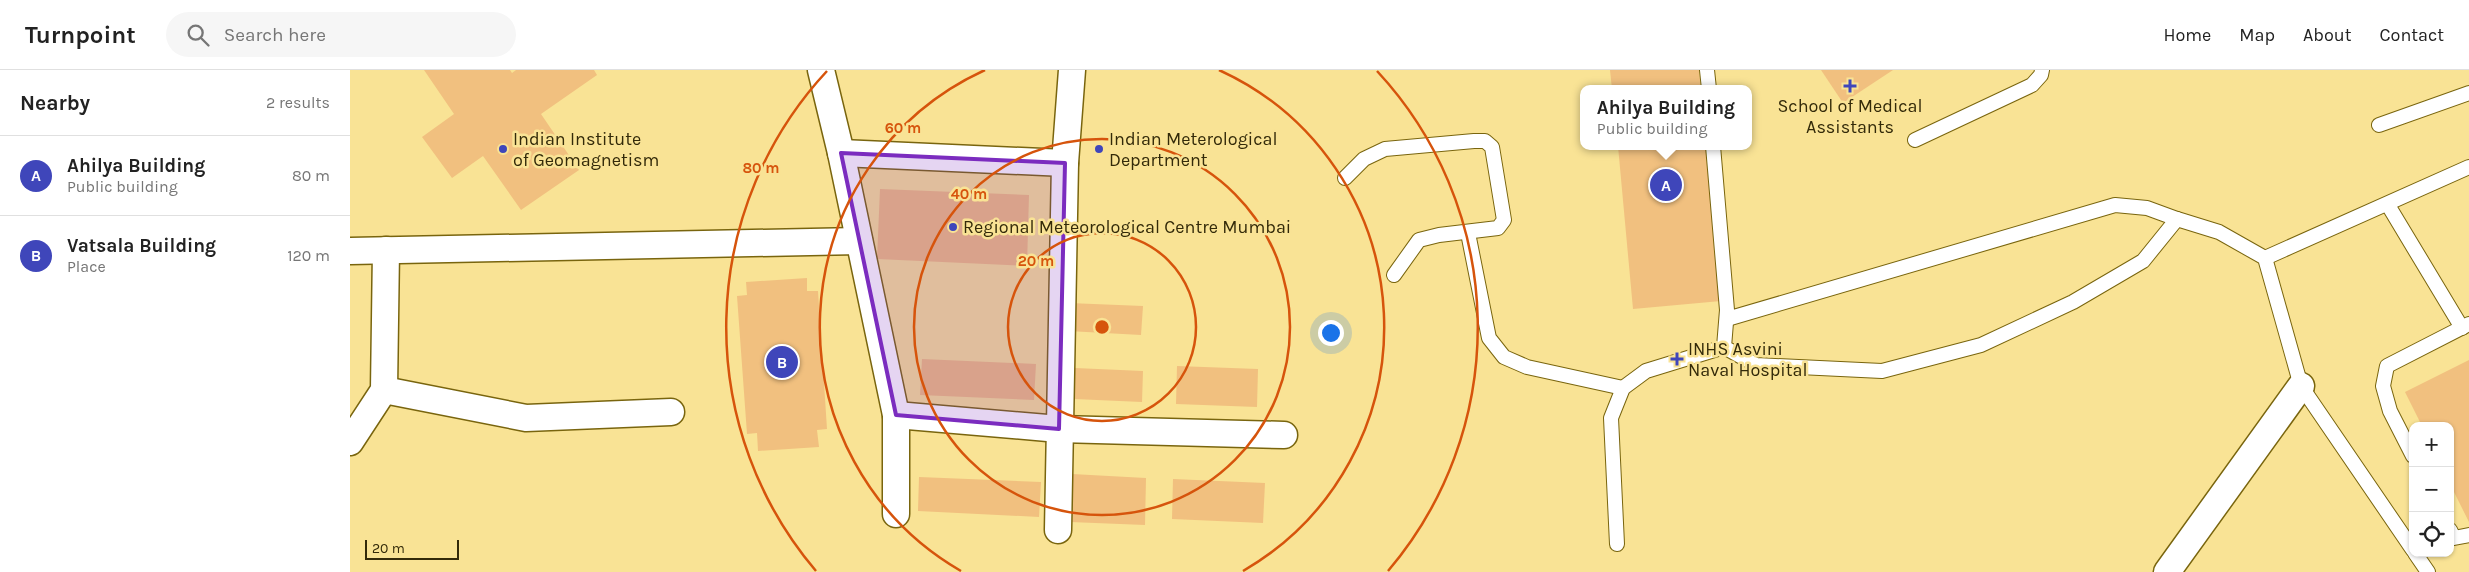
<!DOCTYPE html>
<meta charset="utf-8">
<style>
:root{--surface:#fff;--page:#f6f6f6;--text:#222;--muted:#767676;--line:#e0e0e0;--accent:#3f46ba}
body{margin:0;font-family:Karla,sans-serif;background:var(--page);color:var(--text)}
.controls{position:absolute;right:15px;bottom:15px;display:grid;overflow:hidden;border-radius:10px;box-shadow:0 1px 4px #0004}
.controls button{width:45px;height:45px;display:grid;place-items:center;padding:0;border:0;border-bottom:1px solid var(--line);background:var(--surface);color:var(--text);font:25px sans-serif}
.scale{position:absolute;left:15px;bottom:12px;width:94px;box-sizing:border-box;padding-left:5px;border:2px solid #332a09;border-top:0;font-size:14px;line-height:18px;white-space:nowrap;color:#332a09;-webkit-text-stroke:4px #f9e395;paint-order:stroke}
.you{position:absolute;left:980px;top:262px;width:18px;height:18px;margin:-12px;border:4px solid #fff;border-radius:50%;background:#1a73e8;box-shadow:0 0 0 8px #1a73e833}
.badge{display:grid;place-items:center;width:32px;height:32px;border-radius:50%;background:var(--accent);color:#fff;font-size:16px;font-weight:700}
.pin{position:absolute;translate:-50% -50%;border:2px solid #fff;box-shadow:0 1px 5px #0006}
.popup{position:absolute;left:1230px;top:15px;width:172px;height:65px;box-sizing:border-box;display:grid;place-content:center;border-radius:10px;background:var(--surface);filter:drop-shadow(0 1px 4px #0005);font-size:16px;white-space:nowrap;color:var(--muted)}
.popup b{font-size:19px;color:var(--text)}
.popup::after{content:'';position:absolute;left:50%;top:100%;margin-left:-10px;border:10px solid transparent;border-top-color:var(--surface)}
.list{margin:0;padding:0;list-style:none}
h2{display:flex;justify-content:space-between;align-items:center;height:65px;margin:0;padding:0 20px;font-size:21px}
h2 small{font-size:16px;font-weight:400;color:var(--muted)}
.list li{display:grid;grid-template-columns:32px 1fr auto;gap:15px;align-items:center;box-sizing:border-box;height:80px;padding:0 20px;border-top:1px solid var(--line)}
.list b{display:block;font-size:19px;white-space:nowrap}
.list p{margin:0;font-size:16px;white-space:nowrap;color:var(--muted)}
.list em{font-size:16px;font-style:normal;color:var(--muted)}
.icon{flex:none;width:28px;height:28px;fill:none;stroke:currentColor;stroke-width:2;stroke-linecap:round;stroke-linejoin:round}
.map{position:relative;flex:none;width:2119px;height:502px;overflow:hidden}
header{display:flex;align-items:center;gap:30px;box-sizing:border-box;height:70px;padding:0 25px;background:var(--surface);border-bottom:1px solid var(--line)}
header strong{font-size:24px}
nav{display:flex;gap:28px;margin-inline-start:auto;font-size:18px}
.search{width:350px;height:45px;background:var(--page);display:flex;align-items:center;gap:12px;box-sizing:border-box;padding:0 18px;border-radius:28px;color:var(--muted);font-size:19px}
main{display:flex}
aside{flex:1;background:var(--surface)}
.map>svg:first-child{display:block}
.building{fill:#f1c07f}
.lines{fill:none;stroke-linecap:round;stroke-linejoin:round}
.service-casing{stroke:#79650e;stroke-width:16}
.minor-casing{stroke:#79650e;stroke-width:29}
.service{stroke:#fff;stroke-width:14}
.minor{stroke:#fff;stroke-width:26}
.marked{fill:#7b2cbf;fill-opacity:0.2;stroke:#7b2cbf;stroke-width:4;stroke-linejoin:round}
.ring{fill:none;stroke:#d6540c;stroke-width:2.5}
.poi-dot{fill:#3f46ba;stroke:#f9e395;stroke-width:2}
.labels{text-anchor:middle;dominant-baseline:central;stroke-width:5;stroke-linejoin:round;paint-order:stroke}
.poi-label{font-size:18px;fill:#332a09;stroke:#f9e395;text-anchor:start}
.centre{fill:#d6540c;stroke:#f9e395;stroke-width:2.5}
.ring-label{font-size:15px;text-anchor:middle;font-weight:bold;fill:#d6540c;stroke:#f9e395;stroke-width:5;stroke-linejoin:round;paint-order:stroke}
</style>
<header>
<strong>Turnpoint</strong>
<div class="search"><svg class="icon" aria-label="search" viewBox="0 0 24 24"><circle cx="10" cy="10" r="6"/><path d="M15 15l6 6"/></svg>Search here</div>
<nav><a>Home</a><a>Map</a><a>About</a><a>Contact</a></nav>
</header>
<main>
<aside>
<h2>Nearby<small>2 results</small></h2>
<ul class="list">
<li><span class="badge">A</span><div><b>Ahilya Building</b><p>Public building</p></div><em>80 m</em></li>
<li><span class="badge">B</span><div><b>Vatsala Building</b><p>Place</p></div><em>120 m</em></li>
</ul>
</aside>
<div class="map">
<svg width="2119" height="502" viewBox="0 0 2119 502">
<rect width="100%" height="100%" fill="#f9e395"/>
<g class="building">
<polygon points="74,0 160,0 162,3 166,0 244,0 247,5 191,44 229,100 171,140 133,86 102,108 72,67 104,44"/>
<polygon points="1260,0 1349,0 1351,19 1262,19"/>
<polygon points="1471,0 1543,0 1493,33"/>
<polygon points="1268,76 1357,76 1371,231 1283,239"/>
<polygon points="530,119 679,125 677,196 527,189"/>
<polygon points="457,208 457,221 468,221 477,359 467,360 469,377 408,381 407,363 397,364 387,226 397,225 396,212"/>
<polygon points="719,233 793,236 791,265 718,261"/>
<polygon points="572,289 686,294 684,330 570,325"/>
<polygon points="2119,290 2119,452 2100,414 2100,356 2072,356 2055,322"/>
<polygon points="827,296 908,299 907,337 826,334"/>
<polygon points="725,298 793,301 792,332 724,329"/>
<polygon points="722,404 796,408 795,455 720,452"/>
<polygon points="569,407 691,412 689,447 568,441"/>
<polygon points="823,409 915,413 913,453 822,449"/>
</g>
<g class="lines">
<defs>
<g id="service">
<polyline points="1357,0 1359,19"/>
<polyline points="2029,55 2119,23"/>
<polyline points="1565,70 1682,15 1691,5 1692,0"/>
<polyline points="1363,76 1377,240 1374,277 1406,295 1532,301 1631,275 1723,232 1793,191 1827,149 1869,162 1915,188 1951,316 2063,480"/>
<polyline points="995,108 1014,89 1035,79 1124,71 1135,71 1142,77 1154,150 1148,158 1089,165 1069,170 1044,205"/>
<polyline points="2038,135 2112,258"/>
<polyline points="1118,163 1139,268 1154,287 1177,297 1273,318"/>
<polyline points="1915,188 2119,97"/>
<polyline points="1377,249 1765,135 1797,138 1827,149"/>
<polyline points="2063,386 2040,341 2033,316 2037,296 2119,254"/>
<polyline points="2100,460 2104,468 2119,465"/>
<polyline points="1267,474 1261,348 1273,318 1296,301 1374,277"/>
<polyline points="2065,483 2078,502"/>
</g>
<g id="minor">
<polyline points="471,0 491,83 546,345 546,444"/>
<polyline points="491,83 715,93"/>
<polyline points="0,181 509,171"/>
<polyline points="34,320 176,348 321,342"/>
<polyline points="546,345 709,359 934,365"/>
<polyline points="0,372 34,320 36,180"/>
<polyline points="708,460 715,93 722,0"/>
<polyline points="1817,502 1951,316"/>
</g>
</defs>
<use href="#service" class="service-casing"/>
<use href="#minor" class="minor-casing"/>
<use href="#service" class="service"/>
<use href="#minor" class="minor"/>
</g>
<path class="marked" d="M491,83L715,93L709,359L546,345Z"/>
<g class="ring">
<circle cx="752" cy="257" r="94"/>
<circle cx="752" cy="257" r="188"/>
<path d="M611 501A282 282 0 0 1 635 0M869 0A282 282 0 0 1 893 501"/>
<path d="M466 501A376 376 0 0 1 477 1M1027 1A376 376 0 0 1 1038 501"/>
</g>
<g class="poi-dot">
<path d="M1497.5 8.5h5v5h5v5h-5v5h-5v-5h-5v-5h5z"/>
<circle cx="153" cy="79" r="5"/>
<circle cx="749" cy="79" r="5"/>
<circle cx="603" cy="157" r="5"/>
<path d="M1324.5 281.5h5v5h5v5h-5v5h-5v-5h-5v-5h5z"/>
</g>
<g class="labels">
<g class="poi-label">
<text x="1500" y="36" text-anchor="middle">School of Medical<tspan x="1500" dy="21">Assistants</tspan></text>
<text x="163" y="69">Indian Institute<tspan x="163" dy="21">of Geomagnetism</tspan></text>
<text x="759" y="69">Indian Meterological<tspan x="759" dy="21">Department</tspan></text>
<text x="613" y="157">Regional Meteorological Centre Mumbai</text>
<text x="1338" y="279">INHS Asvini<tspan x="1338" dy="21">Naval Hospital</tspan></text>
</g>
</g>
<circle cx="752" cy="257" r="8" class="centre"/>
<g class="ring-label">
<text x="553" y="63">60 m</text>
<text x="411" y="103">80 m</text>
<text x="619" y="129">40 m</text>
<text x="686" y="196">20 m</text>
</g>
</svg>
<div class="controls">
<button>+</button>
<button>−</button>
<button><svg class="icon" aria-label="locate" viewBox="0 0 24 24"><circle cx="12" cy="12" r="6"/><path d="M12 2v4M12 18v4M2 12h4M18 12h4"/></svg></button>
</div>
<div class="scale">20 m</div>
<div class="you"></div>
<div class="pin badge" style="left:1316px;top:115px">A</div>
<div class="popup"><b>Ahilya Building</b>Public building</div>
<div class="pin badge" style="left:432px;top:292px">B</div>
</div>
</main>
